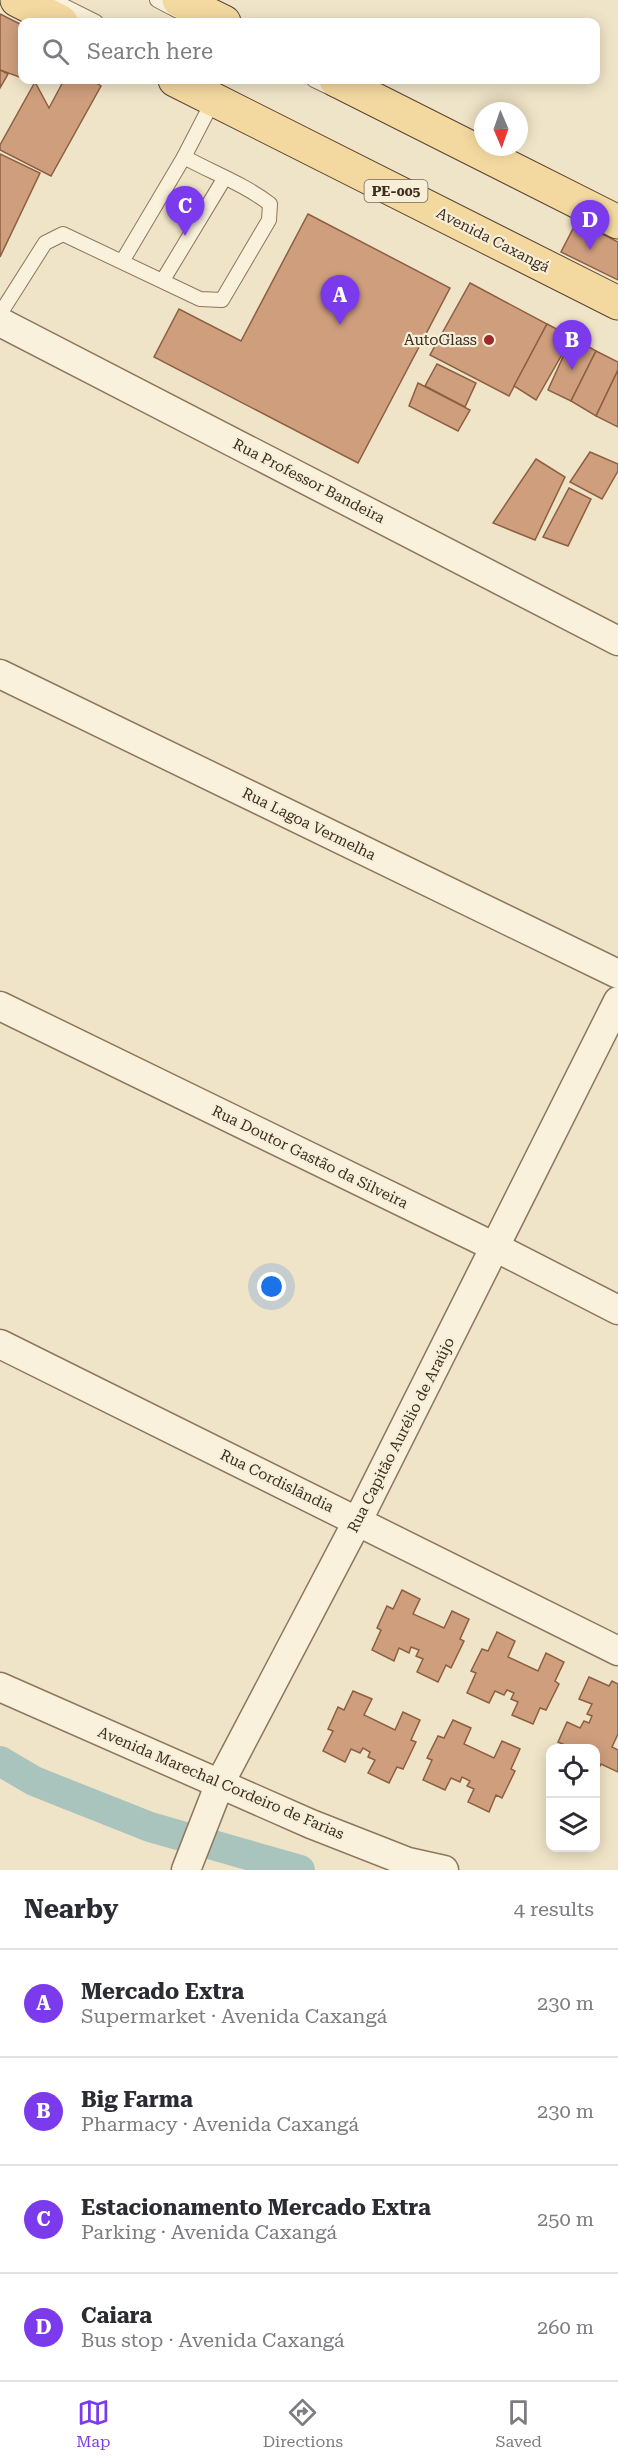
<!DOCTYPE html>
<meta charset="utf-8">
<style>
:root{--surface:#fff;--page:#f2f2f3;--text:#2b2b33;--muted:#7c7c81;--line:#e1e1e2;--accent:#7c3aed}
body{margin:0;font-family:"Roboto Serif",serif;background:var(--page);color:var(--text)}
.controls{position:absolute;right:18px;bottom:18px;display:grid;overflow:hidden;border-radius:12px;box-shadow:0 3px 15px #0003}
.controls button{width:54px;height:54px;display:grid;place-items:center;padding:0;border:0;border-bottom:2px solid var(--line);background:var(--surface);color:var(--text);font:30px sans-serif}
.compass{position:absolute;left:474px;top:102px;width:54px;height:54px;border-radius:50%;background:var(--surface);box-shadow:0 3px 15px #0003;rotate:178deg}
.you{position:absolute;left:272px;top:1287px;width:21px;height:21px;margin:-15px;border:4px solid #fff;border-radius:50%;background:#1a73e8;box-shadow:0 0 0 9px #1a73e833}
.badge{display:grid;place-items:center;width:39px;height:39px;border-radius:50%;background:var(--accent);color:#fff;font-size:20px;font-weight:700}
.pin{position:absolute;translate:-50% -50px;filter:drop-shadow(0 2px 3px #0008)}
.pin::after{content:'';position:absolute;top:32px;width:21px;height:18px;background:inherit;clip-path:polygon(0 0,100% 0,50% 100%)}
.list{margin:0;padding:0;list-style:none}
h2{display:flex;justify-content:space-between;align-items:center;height:78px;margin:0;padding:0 24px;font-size:26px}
h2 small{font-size:20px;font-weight:400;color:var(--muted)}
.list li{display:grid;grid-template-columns:39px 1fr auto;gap:18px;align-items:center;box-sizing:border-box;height:108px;padding:0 24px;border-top:2px solid var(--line)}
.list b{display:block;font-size:22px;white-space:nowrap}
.list p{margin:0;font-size:20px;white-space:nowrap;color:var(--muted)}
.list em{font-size:20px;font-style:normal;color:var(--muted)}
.icon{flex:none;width:33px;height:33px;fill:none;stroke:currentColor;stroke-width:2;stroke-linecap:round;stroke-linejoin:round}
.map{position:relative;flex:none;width:618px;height:1870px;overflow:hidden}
.search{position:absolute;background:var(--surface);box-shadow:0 3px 15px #0003;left:18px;right:18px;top:18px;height:66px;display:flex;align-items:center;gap:15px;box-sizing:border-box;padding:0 21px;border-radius:12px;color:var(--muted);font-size:22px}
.sheet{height:510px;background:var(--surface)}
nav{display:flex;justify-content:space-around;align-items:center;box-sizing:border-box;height:84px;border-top:2px solid var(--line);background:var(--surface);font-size:16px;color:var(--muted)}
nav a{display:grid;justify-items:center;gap:3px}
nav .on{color:var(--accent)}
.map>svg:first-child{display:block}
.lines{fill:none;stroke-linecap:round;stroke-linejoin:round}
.canal{stroke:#a9c4bc;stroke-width:30}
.building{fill:#cf9f7d;stroke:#8d5f41;stroke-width:1.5}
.lane-casing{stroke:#8d765c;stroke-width:16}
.street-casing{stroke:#8d765c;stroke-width:31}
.primary-casing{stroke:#5b4430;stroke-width:35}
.lane{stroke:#faf1dc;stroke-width:14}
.street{stroke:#faf1dc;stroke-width:28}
.primary{stroke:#f3d9a0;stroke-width:33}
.poi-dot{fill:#9e2a2b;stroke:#f7eed8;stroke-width:2}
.labels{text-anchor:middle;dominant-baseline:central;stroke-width:4.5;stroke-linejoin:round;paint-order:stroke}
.shield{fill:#f7eed8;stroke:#756857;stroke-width:1.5}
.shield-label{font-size:14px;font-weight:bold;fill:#3d2e20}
.street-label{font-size:15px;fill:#3d2e20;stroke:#f7eed8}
.poi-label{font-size:15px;fill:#3d2e20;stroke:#f7eed8;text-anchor:end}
</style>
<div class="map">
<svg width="618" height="1870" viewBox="0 0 618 1870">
<rect width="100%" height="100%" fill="#f0e4c8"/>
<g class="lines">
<polyline class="canal" points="0,1761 34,1781 150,1827 300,1870"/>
</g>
<g class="building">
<polygon points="0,14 22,25 22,78 0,70"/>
<polygon points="0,70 8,74 0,88"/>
<polygon points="64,80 92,80 101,86 51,176 0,150 0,145 35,82 49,108"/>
<polygon points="0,154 40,173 0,257"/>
<polygon points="308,214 450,288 358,463 154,357 179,309 241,341"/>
<polygon points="577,221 618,242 618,280 561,252"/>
<polygon points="470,283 547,324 509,396 430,355"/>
<polygon points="547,324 572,337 536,400 514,386"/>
<polygon points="572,337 596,351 571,401 548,390"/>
<polygon points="596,351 618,362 618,370 596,416 571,401"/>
<polygon points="437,364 476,383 465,407 425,386"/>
<polygon points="618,370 618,427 596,416"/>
<polygon points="418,383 470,410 458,431 409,406"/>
<polygon points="590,452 618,464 618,471 602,499 570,482"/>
<polygon points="536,459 565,477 535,540 493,523"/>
<polygon points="569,488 591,499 568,546 543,537"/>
<polygon points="402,1590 420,1599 413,1614 444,1628 452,1611 469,1619 460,1639 464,1641 451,1668 446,1665 438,1682 417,1672 423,1659 416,1656 419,1650 411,1647 409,1653 399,1648 394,1661 372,1650 381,1630 377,1628 387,1606 393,1609"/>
<polygon points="497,1632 515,1641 508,1657 538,1671 546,1653 564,1662 555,1681 559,1684 546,1710 540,1708 533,1724 512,1715 518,1702 511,1699 514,1693 507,1690 504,1695 495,1691 489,1703 467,1693 476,1673 471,1671 482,1649 488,1651"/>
<polygon points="589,1677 609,1686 612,1681 618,1684 618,1734 612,1747 618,1750 618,1772 601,1764 599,1768 596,1766 596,1748 572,1748 558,1742 567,1722 580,1728 584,1721 589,1723 592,1716 587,1714 592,1704 579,1699"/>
<polygon points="353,1691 372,1699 364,1715 395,1730 403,1712 420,1720 411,1740 416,1742 403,1769 397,1767 389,1783 368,1773 375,1760 368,1757 370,1752 363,1748 360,1753 351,1749 345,1762 323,1751 333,1731 328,1729 338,1707 344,1710"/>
<polygon points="453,1720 471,1728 464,1744 494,1758 502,1741 520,1749 511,1769 515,1771 502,1798 496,1795 489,1812 468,1802 474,1789 467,1786 470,1781 462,1777 460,1782 451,1778 445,1790 423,1780 432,1760 427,1758 438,1736 444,1738"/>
</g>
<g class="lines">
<defs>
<g id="lane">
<polyline points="157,0 178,11"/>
<polyline points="56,2 96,22"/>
<polyline points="314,80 335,90"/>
<polyline points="184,157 215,97"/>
<polyline points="163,280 224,179"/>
<path d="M0,314L45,243L63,234L200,299L222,300L269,220L270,204C244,184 213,173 184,157L123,260"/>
</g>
<g id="street">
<polyline points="0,322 618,641"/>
<polyline points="0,674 618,974"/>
<polyline points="0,1006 495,1247 618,1310"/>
<polyline points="0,1344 618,1651"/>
<polyline points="0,1687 311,1824 408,1862 444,1870"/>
<polyline points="186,1870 220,1783 357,1522 618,1001"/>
</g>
<g id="primary">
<polyline points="17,0 61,22"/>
<polyline points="179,0 224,22"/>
<polyline points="175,80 618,303"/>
<polyline points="336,80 618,222"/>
</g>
</defs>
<use href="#lane" class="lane-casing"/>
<use href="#street" class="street-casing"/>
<use href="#primary" class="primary-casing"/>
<use href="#lane" class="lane"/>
<use href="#street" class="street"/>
<use href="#primary" class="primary"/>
</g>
<circle class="poi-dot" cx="489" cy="340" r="6"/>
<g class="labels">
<rect class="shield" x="364.5" y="180" width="63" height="22" rx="4.5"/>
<g class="shield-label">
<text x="396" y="191">PE-005</text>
</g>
<g class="street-label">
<text transform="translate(493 240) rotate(27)">Avenida Caxangá</text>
<text transform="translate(309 481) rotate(27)">Rua Professor Bandeira</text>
<text transform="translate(309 824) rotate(26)">Rua Lagoa Vermelha</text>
<text transform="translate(310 1157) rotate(26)">Rua Doutor Gastão da Silveira</text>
<text transform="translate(401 1435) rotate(-63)">Rua Capitão Aurélio de Araújo</text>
<text transform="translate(277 1481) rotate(26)">Rua Cordislândia</text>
<text transform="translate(221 1783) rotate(23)">Avenida Marechal Cordeiro de Farias</text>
</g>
<g class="poi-label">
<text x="477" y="340">AutoGlass</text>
</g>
</g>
</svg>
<div class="controls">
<button><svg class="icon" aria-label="locate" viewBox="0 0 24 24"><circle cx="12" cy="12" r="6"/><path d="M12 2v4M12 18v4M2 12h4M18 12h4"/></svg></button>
<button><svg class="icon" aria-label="layers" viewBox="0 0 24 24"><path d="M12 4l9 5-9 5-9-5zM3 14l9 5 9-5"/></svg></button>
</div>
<svg class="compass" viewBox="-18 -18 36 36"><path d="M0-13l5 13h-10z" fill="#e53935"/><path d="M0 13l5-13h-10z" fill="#7c7c81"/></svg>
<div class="you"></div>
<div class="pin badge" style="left:340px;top:325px">A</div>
<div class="pin badge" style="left:572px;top:370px">B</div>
<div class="pin badge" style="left:185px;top:236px">C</div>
<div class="pin badge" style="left:590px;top:250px">D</div>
<div class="search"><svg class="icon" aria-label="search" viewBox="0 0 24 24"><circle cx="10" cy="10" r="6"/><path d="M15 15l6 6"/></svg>Search here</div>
</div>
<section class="sheet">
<h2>Nearby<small>4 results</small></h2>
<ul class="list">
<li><span class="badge">A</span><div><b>Mercado Extra</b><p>Supermarket · Avenida Caxangá</p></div><em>230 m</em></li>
<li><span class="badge">B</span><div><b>Big Farma</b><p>Pharmacy · Avenida Caxangá</p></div><em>230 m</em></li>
<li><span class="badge">C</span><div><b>Estacionamento Mercado Extra</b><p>Parking · Avenida Caxangá</p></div><em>250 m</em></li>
<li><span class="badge">D</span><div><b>Caiara</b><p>Bus stop · Avenida Caxangá</p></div><em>260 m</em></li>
</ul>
</section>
<nav>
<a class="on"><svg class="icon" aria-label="map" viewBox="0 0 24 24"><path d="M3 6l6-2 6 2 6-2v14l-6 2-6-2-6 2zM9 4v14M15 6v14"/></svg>Map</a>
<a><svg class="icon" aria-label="directions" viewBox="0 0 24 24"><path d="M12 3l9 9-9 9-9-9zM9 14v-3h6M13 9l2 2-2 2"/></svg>Directions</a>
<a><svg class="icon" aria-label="saved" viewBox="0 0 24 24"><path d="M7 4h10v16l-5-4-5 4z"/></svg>Saved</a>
</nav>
